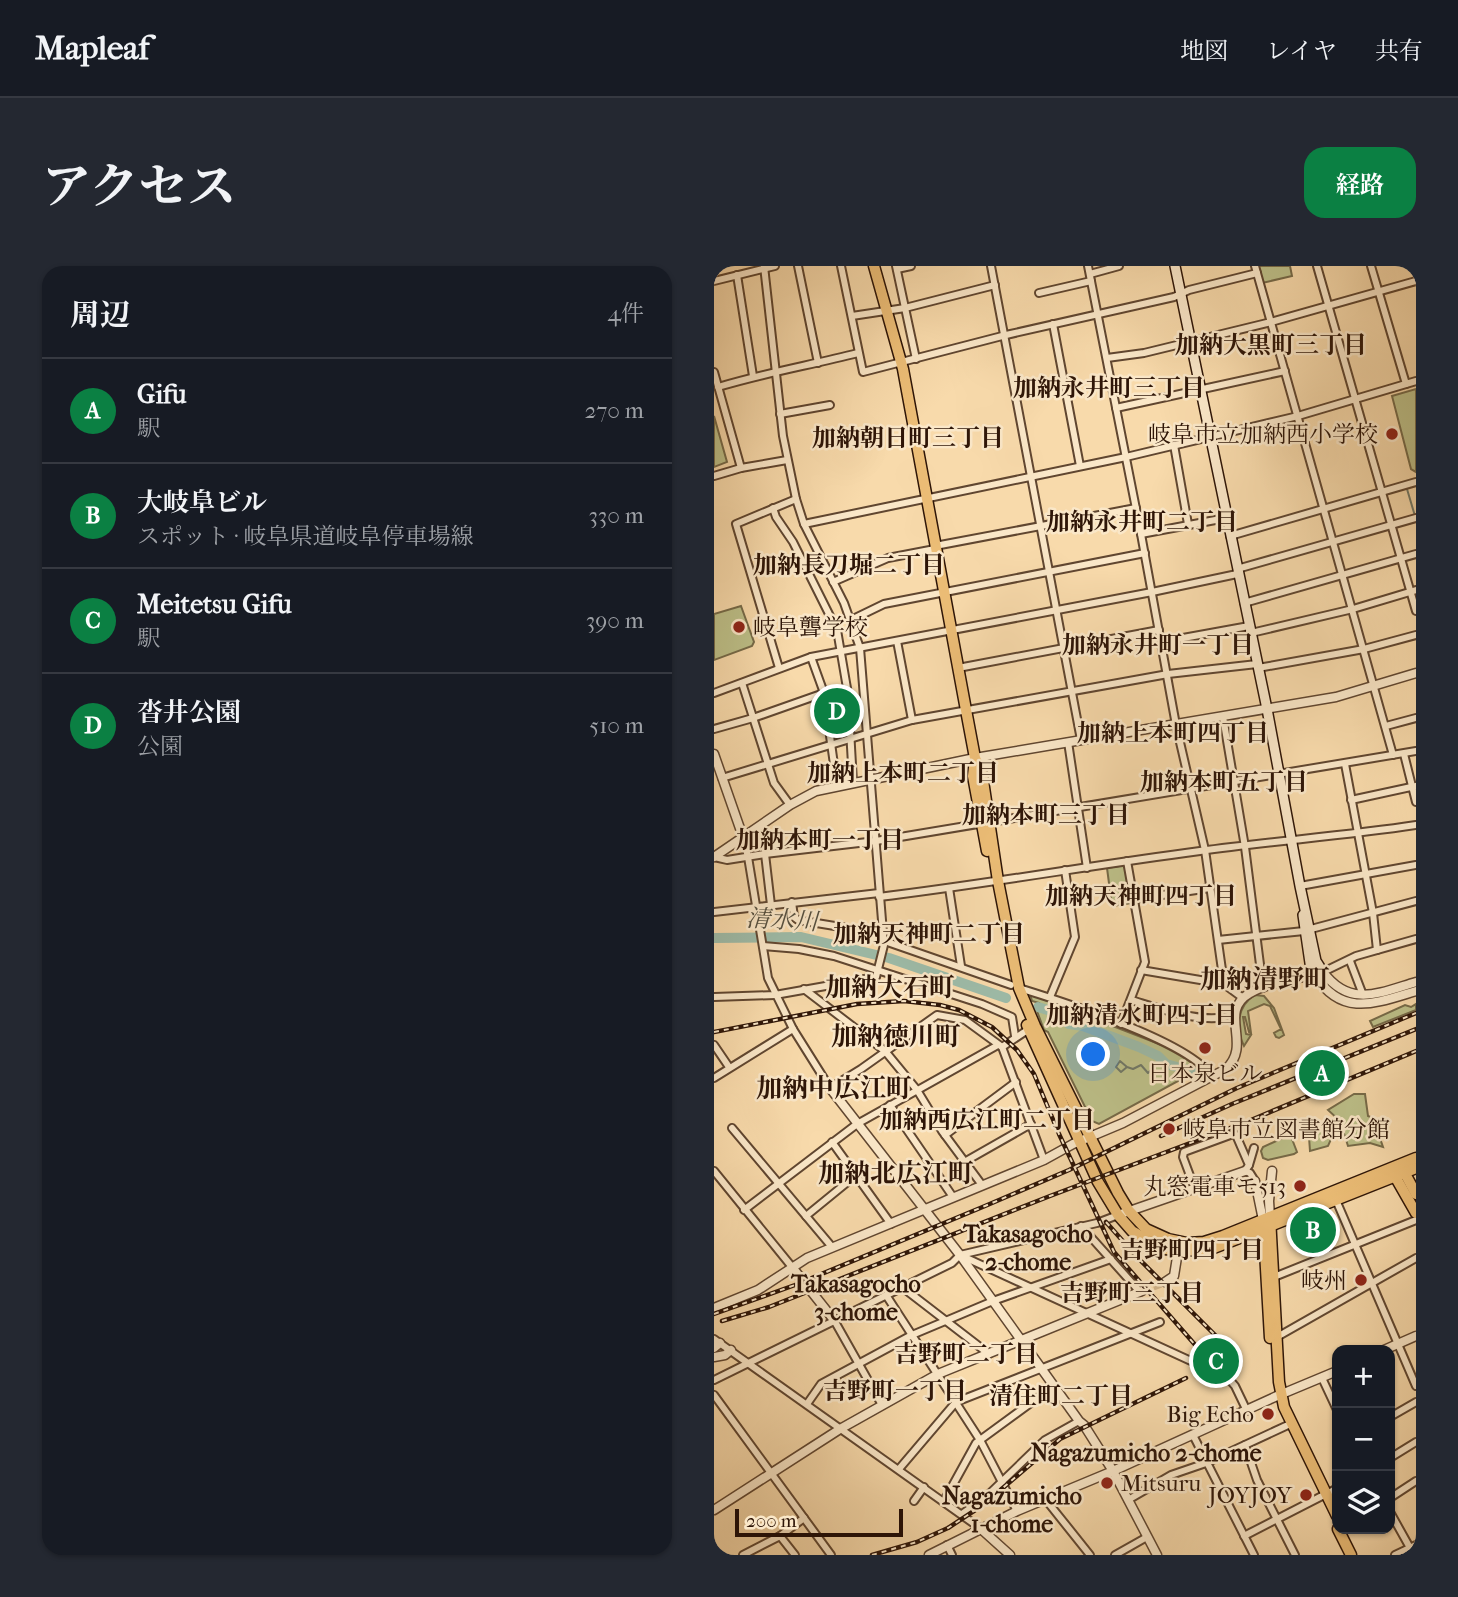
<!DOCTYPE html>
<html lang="ja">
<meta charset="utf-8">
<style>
:root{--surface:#171b24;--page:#242831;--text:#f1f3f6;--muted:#9ea1a6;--line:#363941;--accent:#0b8043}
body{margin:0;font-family:"IM FELL French Canon","Noto Serif JP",serif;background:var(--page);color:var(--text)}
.controls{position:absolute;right:21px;bottom:21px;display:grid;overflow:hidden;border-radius:14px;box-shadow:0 2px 5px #0004}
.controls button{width:63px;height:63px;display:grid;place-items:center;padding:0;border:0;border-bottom:2px solid var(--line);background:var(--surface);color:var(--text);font:35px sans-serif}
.scale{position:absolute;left:21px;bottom:18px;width:168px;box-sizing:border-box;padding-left:7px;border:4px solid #2e1507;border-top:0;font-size:19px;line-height:24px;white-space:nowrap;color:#2e1507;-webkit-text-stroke:5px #fae7c8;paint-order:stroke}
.you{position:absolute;left:380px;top:789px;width:24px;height:24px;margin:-18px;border:5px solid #fff;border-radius:50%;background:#1a73e8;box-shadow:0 0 0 10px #1a73e833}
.badge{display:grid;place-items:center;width:46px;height:46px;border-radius:50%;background:var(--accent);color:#fff;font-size:23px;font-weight:700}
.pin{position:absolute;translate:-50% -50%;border:4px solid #fff;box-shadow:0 2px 7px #0006}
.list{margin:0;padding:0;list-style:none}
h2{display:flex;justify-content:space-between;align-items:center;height:91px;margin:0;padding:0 28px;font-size:30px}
h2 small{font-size:23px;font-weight:400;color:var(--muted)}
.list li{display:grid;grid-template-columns:46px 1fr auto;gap:21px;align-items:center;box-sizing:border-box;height:105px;padding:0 28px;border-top:2px solid var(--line)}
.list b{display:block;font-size:26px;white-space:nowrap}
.list p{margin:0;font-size:23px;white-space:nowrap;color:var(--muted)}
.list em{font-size:23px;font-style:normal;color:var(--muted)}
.icon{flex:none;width:38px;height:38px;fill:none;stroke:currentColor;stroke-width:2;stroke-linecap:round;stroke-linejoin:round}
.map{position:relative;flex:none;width:702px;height:1289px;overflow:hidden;border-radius:21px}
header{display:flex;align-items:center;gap:42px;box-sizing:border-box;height:98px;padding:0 35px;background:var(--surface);border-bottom:2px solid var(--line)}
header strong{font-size:33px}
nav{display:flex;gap:38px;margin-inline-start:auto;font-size:24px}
.intro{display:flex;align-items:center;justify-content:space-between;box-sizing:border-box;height:168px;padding:0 42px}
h1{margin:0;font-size:49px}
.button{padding:18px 32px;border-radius:21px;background:var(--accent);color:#fff;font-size:24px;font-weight:700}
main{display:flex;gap:42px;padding:0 42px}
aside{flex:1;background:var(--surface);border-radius:21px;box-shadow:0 2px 5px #0004}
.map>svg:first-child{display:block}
.green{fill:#bdc089;stroke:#766a48;stroke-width:2}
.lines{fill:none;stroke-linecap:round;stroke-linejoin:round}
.stream{stroke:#717968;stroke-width:2}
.river{stroke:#9dbba8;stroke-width:10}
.tertiary-tunnel{stroke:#d0b38a;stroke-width:8;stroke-dasharray:8 4;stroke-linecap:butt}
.minor-casing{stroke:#604630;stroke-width:10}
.tertiary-casing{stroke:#604630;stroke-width:11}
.secondary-casing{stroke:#2e1507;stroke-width:12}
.primary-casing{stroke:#2e1507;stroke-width:13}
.trunk-casing{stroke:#2e1507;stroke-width:13}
.minor{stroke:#fae7c8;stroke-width:6}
.tertiary{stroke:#fae7c8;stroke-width:8}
.secondary{stroke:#fae7c8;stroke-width:9}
.primary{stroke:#ecbd76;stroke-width:10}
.trunk{stroke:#ecbd76;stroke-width:10}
.rail-casing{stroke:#2e1507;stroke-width:4.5}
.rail{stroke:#fae7c8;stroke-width:2;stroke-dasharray:5;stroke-linecap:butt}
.poi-dot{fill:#8f2418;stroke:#fae7c8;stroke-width:2.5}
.labels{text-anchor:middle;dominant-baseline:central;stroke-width:5;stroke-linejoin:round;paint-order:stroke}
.poi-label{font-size:23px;fill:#2e1507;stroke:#fae7c8;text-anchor:end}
.neighbourhood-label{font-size:24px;font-weight:bold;fill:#2e1507;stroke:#fae7c8}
.water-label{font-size:24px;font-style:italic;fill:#554f3f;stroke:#fae7c8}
.quarter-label{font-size:26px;font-weight:bold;fill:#2e1507;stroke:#fae7c8}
</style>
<header>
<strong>Mapleaf</strong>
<nav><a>地図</a><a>レイヤ</a><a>共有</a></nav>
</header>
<div class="intro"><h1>アクセス</h1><a class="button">経路</a></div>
<main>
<aside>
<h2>周辺<small>4件</small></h2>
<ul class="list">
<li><span class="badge">A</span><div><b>Gifu</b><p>駅</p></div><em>270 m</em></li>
<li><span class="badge">B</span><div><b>大岐阜ビル</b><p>スポット · 岐阜県道岐阜停車場線</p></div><em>330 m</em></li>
<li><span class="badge">C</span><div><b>Meitetsu Gifu</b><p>駅</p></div><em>390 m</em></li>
<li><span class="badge">D</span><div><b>沓井公園</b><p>公園</p></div><em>510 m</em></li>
</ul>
</aside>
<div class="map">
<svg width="702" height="1289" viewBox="0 0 702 1289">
<rect width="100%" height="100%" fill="#f8daab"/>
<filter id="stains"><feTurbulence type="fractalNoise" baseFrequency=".00286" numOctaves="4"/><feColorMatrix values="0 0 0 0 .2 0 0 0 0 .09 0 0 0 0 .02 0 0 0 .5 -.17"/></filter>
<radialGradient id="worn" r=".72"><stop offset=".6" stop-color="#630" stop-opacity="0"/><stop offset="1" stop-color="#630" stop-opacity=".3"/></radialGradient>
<g class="green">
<polygon points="543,0 576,0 578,10 548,17"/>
<polygon points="702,123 702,206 697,203 678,130"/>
<polygon points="0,150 13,196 0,201"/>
<polygon points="27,340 40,376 38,380 0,394 0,348"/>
<polygon points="129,425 132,461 117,463 112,429"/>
<polygon points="412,599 418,637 398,640 393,602"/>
<polygon points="316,728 458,783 482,798 477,808 385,858 378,855 334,766 330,764 323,745 325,737 318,735"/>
<path d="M541,729L550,730L560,742L570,769L565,772L562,771L560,767L567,763L556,740L550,738L534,745L537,767L535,766L531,751H529L532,768L537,769L530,780C521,762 523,740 541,729Z"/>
<polygon points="702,738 702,744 659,761 656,755 691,739 697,741"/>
<polygon points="640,828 651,828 654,850 659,852 669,881 656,877 634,880 626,855 614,844"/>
<polygon points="601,856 612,859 618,871 614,880 596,885 595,871"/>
<polygon points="584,865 578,873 583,886 580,888 554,894 549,892 547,885 549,881"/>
</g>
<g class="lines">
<g class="stream">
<polyline points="693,223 701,250"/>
<polyline points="413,801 406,795 402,801 407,806 413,801 419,803 427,799 434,807 437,804"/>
</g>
<g class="river">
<polyline points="0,672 87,671 175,692 292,732"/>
<polyline points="324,741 340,746 355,758 369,760 425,781 444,790 452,798 478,805"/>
</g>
<polyline class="tertiary-tunnel" points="428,1025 451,1016"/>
<defs>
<g id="minor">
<polyline points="84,0 104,97"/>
<polyline points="127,0 149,106 292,69 460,31 475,24 543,7"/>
<polyline points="182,0 202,93"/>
<polyline points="277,0 367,474"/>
<polyline points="374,0 427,268 462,459 491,584 510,718"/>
<polyline points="541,0 679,489"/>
<polyline points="603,0 702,345"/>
<polyline points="657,0 692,118"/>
<polyline points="183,3 197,0"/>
<polyline points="376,8 405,0"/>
<polyline points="23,9 39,110"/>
<polyline points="0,15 61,0"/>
<polyline points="325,27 377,15"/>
<polyline points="138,50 191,42 281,19"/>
<polyline points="339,58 366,200"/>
<polyline points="393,92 430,87 557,56 702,15"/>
<polyline points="0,106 27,202"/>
<path d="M4,121C50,107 97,99 144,87"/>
<polyline points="402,142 571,105"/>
<polyline points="66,148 116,139"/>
<polyline points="460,179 474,258"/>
<polyline points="0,210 27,202 73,194"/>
<polyline points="59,242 62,251 79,276 123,364 134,428 139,516"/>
<polyline points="90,258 412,191 584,150 702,115"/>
<polyline points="427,268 512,252"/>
<polyline points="516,270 702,216"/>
<polyline points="221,280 422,242"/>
<polyline points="523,303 702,252"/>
<polyline points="119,316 174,292 221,283"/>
<polyline points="530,337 702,288"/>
<polyline points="137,354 170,338 431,287"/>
<polyline points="537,367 639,343 702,324"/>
<polyline points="183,375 198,454"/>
<polyline points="447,376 535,360"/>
<polyline points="97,391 110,427 123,520"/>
<polyline points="65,402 22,258 82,233"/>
<polyline points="244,402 445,364"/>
<polyline points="544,402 650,383 702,369"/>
<polyline points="28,417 60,517 76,539"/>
<polyline points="0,427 97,391 438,326 523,308"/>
<polyline points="509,451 531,581 549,722"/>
<polyline points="672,460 702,452"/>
<polyline points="0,463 39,452 110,427"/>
<polyline points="354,476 373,602"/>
<polyline points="690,488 702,536"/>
<polyline points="631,498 659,647 663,684"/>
<polyline points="8,512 198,454 454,408 543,398"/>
<polyline points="637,534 702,520"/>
<polyline points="29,571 34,591 54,712 79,763 116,822 147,803 223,749 251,754 288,781 330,894"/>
<polyline points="51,588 57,639"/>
<polyline points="0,591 13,594 51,588 162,575 702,485"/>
<polyline points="586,620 702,599"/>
<polyline points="235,622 247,700"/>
<path d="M165,631C273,618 379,599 486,585C558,575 630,570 702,559"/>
<polyline points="421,633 496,622"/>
<polyline points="78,636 80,651 84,654 133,662 297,719"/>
<polyline points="0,646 165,627"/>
<polyline points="597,663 702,635"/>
<polyline points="504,674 590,665"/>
<polyline points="49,680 85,683 120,690 268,738 298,751 301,770"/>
<polyline points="636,695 649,729"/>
<polyline points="427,704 510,718 529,732"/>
<polyline points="609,706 642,690 702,673"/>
<path d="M305,722C347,735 477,776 498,811"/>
<polyline points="90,723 171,785 203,824 228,865 268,919"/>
<polyline points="0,731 61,729 162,711 170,679 146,382 130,337 90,258 82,233 69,170 50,0"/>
<polyline points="336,731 361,671 351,604"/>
<path d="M417,734C441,741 498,762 520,747"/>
<polyline points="407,758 431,696 413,595"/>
<polyline points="0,779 15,801"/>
<polyline points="288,781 315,763"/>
<polyline points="0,812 79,763"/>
<polyline points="176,839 239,931"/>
<polyline points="18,862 118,981"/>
<polyline points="231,869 302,816"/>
<polyline points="118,876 177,958"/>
<polyline points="252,895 317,858"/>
<polyline points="535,899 540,882"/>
<polyline points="0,905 78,1001"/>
<polyline points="481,923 469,891 470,886 519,868 522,869 535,899 531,905 536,907 541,915"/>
<polyline points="622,934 702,1120"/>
<polyline points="30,944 143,858 284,779"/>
<polyline points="92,950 141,910"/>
<polyline points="367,960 426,1026"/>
<polyline points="248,990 514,1112 521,1120 533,1145"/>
<polyline points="560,1011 702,954"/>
<polyline points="188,1021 275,1088"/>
<polyline points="172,1029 266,1174 303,1245"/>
<polyline points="120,1054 168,1139"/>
<polyline points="563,1071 702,992"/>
<polyline points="0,1073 266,1262"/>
<polyline points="608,1112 623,1144"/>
<polyline points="0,1114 238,997 246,989 383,957 404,949"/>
<polyline points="0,1129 117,1289"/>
<polyline points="93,1138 107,1118 198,1069 279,1035 397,993"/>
<polyline points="676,1151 702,1136"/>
<polyline points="479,1169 540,1289"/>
<polyline points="531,1179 543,1214 581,1289"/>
<polyline points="676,1192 702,1176"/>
<polyline points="185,1203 242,1136 446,1056"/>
<polyline points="613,1228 623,1222"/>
<polyline points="676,1232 702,1215"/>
<polyline points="332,1234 376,1289"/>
<polyline points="414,1234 457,1209 492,1197 574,1159"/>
<polyline points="200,1235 210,1221"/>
<polyline points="230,1235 262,1177 340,1120"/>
<polyline points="676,1246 700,1289"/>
<polyline points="248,1248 271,1232 331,1174 365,1155"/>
<polyline points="66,1270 81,1289"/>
<polyline points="530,1270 608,1230"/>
<polyline points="233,1279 238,1289"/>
<polyline points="29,1289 66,1270 90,1252"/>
<polyline points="401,1289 433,1271"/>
<polyline points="681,1289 702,1279"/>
</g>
<g id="tertiary">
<polyline points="0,488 29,571"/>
<polyline points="0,591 76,539 102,525 261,492 622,431 702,407"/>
<path d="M601,709C628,752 662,737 702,725"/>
<polyline points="116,822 246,989 365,1155 370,1159 399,1205 443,1289"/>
<polyline points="541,915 549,954"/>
<polyline points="404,949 531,905"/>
<polyline points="556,951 555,935 558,905"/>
<polyline points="78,1001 120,1054"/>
<polyline points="451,1016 460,1010 464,985"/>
<path d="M0,1042L44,1024L93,992L330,894L359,878L409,857L512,803C539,778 503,746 536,727C554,716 587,713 609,706C636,742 665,727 702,716"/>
<polyline points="0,1082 6,1077"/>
<polyline points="670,1084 702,1070"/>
<polyline points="0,1091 11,1089 17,1084"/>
<polyline points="0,1244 126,1163 224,1108 428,1025"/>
<polyline points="266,1262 296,1289"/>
<polyline points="215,1289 303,1245 399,1205 563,1130 623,1105"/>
</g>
<g id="secondary">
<polyline points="461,0 553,443 586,620 602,695 609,706"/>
<polyline points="589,649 596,697 601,709"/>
</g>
<g id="primary">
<polyline points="688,902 702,928"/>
<polyline points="678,905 702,947"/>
<polyline points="556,951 702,892"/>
<polyline points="556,960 702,902"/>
</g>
<g id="trunk">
<polyline points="160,0 189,103 252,444 261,492 268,508 284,615 305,722 321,760 404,927 415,945 432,963 454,973 473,977 490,976 509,970 556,951 565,1116 570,1141 623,1250"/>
<polyline points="261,493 259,510 273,585"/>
<polyline points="313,759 384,916 404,949 418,965 449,983 492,985 556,960"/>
<polyline points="550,968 556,1072"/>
<polyline points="624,1263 637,1289"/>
</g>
</defs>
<use href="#minor" class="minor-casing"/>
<use href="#tertiary" class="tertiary-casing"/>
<use href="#secondary" class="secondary-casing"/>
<use href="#primary" class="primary-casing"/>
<use href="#trunk" class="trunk-casing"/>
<use href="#minor" class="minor"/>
<use href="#tertiary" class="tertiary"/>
<use href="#secondary" class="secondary"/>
<use href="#primary" class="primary"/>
<use href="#trunk" class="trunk"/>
<defs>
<g id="rail">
<polyline points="0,766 143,738 190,735 226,739 245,744 278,761 303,784 320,808 345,868 400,986 490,1089"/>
<polyline points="447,870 518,838 702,763"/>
<polyline points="392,956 423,991 505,1073"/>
<polyline points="0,1048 81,1019 271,940 355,904 523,822 702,747"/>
<polyline points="8,1055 55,1041 336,930 537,854 702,785"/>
<polyline points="158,1289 203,1276 234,1262 269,1239 346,1173 472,1112"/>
</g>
</defs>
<use href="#rail" class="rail-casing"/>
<use href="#rail" class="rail"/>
</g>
<g class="poi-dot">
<circle cx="678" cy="168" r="7"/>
<circle cx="25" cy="361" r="7"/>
<circle cx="491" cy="782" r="7"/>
<circle cx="455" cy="863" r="7"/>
<circle cx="586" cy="920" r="7"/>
<circle cx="647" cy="1014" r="7"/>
<circle cx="554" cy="1148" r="7"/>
<circle cx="393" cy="1217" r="7"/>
<circle cx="592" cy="1229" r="7"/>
</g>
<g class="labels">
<g class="poi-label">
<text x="664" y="168">岐阜市立加納西小学校</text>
<text x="39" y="361" text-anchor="start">岐阜聾学校</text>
<text x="491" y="807" text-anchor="middle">日本泉ビル</text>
<text x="469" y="863" text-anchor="start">岐阜市立図書館分館</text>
<text x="572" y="920">丸窓電車モ513</text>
<text x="633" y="1014">岐州</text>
<text x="540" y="1148">Big Echo</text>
<text x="407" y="1217" text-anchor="start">Mitsuru</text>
<text x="578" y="1229">JOYJOY</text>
</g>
<g class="neighbourhood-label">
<text x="557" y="79">加納大黒町三丁目</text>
<text x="395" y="122">加納永井町三丁目</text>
<text x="194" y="172">加納朝日町三丁目</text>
<text x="428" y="256">加納永井町二丁目</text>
<text x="135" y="299">加納長刀堀二丁目</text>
<text x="444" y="379">加納永井町一丁目</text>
<text x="459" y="467">加納上本町四丁目</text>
<text x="189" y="507">加納上本町二丁目</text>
<text x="510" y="516">加納本町五丁目</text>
<text x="332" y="549">加納本町三丁目</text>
<text x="106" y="574">加納本町一丁目</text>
<text x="427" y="630">加納天神町四丁目</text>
<text x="215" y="668">加納天神町二丁目</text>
<text x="428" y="749">加納清水町四丁目</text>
<text x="273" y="854">加納西広江町二丁目</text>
<text x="314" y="968">Takasagocho<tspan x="314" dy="28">2-chome</tspan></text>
<text x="478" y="984">吉野町四丁目</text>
<text x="142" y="1018">Takasagocho<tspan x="142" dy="28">3-chome</tspan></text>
<text x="418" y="1027">吉野町三丁目</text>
<text x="252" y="1088">吉野町二丁目</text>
<text x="181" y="1125">吉野町一丁目</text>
<text x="347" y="1130">清住町二丁目</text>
<text x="432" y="1187">Nagazumicho 2-chome</text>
<text x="298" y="1230">Nagazumicho<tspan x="298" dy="28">1-chome</tspan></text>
</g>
<g class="water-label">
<text transform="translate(68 654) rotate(3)">清水川</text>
</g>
<g class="quarter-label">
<text x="551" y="713">加納清野町</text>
<text x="176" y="721">加納大石町</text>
<text x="182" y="770">加納徳川町</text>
<text x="120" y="822">加納中広江町</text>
<text x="182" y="907">加納北広江町</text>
</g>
</g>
<rect width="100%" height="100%" filter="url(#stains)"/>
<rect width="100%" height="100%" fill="url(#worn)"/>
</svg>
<div class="controls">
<button>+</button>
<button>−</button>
<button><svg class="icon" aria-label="layers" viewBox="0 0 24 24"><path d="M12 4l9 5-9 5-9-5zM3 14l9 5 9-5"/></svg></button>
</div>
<div class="scale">200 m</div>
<div class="you"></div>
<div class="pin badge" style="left:608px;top:807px">A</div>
<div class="pin badge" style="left:599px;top:964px">B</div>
<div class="pin badge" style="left:502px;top:1095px">C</div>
<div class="pin badge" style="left:123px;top:445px">D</div>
</div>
</main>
